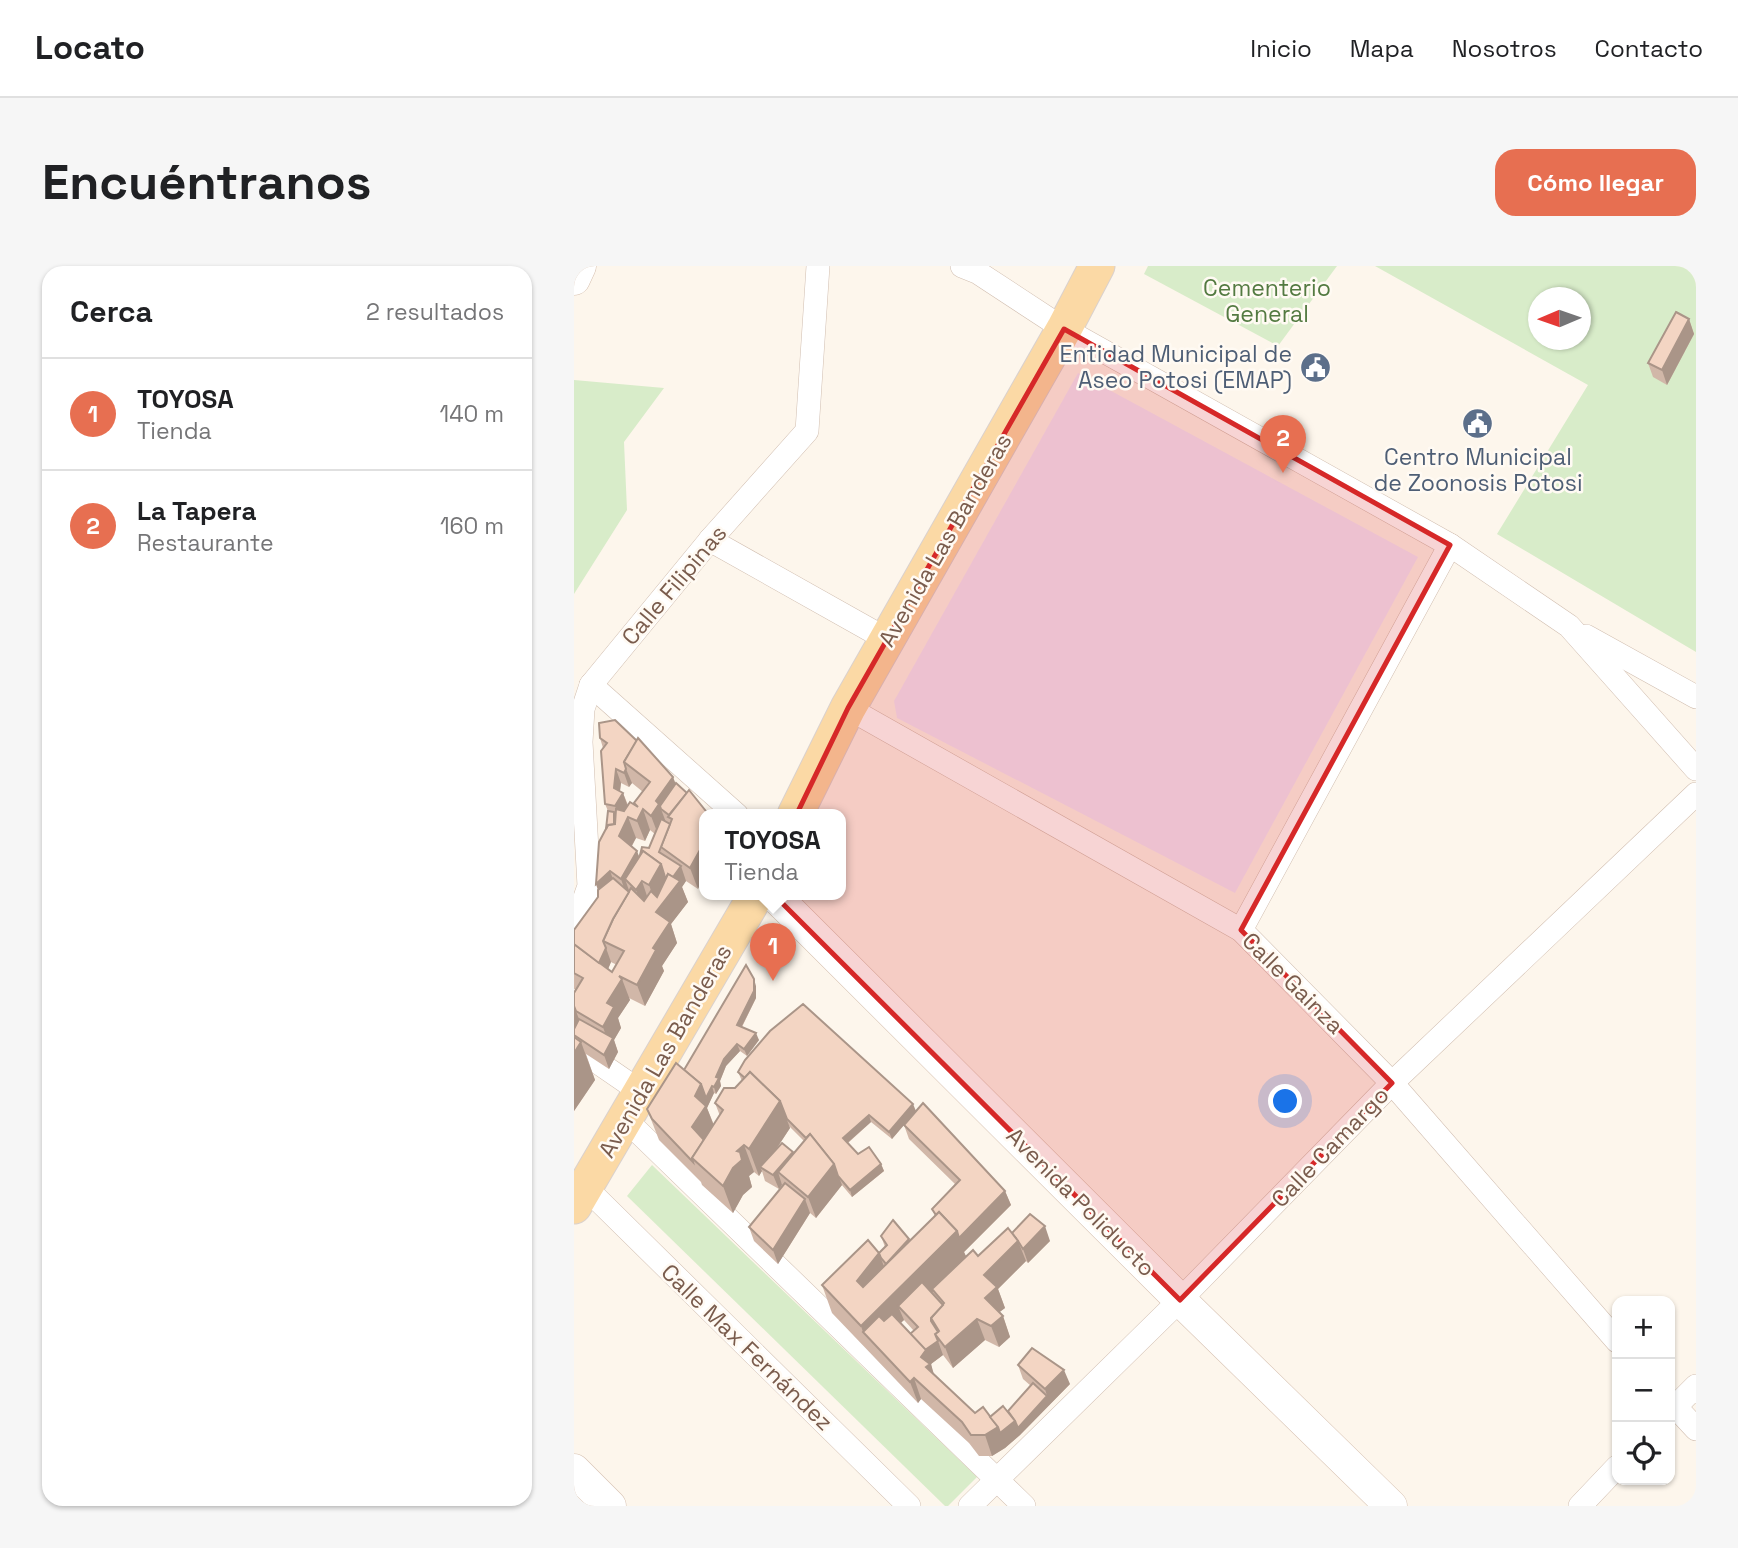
<!DOCTYPE html>
<html lang="es">
<meta charset="utf-8">
<style>
:root{--surface:#fff;--page:#f6f6f6;--text:#202124;--muted:#757577;--line:#e0e0e0;--accent:#e76f51}
body{margin:0;font-family:"Space Grotesk",sans-serif;background:var(--page);color:var(--text)}
.controls{position:absolute;right:21px;bottom:21px;display:grid;overflow:hidden;border-radius:14px;box-shadow:0 2px 5px #0004}
.controls button{width:63px;height:63px;display:grid;place-items:center;padding:0;border:0;border-bottom:2px solid var(--line);background:var(--surface);color:var(--text);font:35px sans-serif}
.compass{position:absolute;left:954px;top:21px;width:63px;height:63px;border-radius:50%;background:var(--surface);box-shadow:0 2px 5px #0004;rotate:268deg}
.you{position:absolute;left:712px;top:836px;width:24px;height:24px;margin:-18px;border:5px solid #fff;border-radius:50%;background:#1a73e8;box-shadow:0 0 0 10px #1a73e833}
.badge{display:grid;place-items:center;width:46px;height:46px;border-radius:50%;background:var(--accent);color:#fff;font-size:23px;font-weight:700}
.pin{position:absolute;translate:-50% -58px;filter:drop-shadow(0 2px 4px #0008)}
.pin::after{content:'';position:absolute;top:37px;width:24px;height:21px;background:inherit;clip-path:polygon(0 0,100% 0,50% 100%)}
.popup{position:absolute;left:125px;top:543px;width:147px;height:91px;box-sizing:border-box;display:grid;place-content:center;border-radius:14px;background:var(--surface);filter:drop-shadow(0 2px 5px #0005);font-size:23px;white-space:nowrap;color:var(--muted)}
.popup b{font-size:26px;color:var(--text)}
.popup::after{content:'';position:absolute;left:50%;top:100%;margin-left:-14px;border:14px solid transparent;border-top-color:var(--surface)}
.list{margin:0;padding:0;list-style:none}
h2{display:flex;justify-content:space-between;align-items:center;height:91px;margin:0;padding:0 28px;font-size:30px}
h2 small{font-size:23px;font-weight:400;color:var(--muted)}
.list li{display:grid;grid-template-columns:46px 1fr auto;gap:21px;align-items:center;box-sizing:border-box;height:112px;padding:0 28px;border-top:2px solid var(--line)}
.list b{display:block;font-size:26px;white-space:nowrap}
.list p{margin:0;font-size:23px;white-space:nowrap;color:var(--muted)}
.list em{font-size:23px;font-style:normal;color:var(--muted)}
.icon{flex:none;width:38px;height:38px;fill:none;stroke:currentColor;stroke-width:2;stroke-linecap:round;stroke-linejoin:round}
.map{position:relative;flex:none;width:1122px;height:1240px;overflow:hidden;border-radius:21px}
header{display:flex;align-items:center;gap:42px;box-sizing:border-box;height:98px;padding:0 35px;background:var(--surface);border-bottom:2px solid var(--line)}
header strong{font-size:33px}
nav{display:flex;gap:38px;margin-inline-start:auto;font-size:24px}
.intro{display:flex;align-items:center;justify-content:space-between;box-sizing:border-box;height:168px;padding:0 42px}
h1{margin:0;font-size:49px}
.button{padding:18px 32px;border-radius:21px;background:var(--accent);color:#fff;font-size:24px;font-weight:700}
main{display:flex;gap:42px;padding:0 42px}
aside{flex:1;background:var(--surface);border-radius:21px;box-shadow:0 2px 5px #0004}
.map>svg:first-child{display:block}
.education{fill:#f3e8fa}
.green{fill:#d8ecc9;fill-rule:evenodd}
.lines{fill:none;stroke-linecap:round;stroke-linejoin:round}
.street-casing{stroke:#d1beb0;stroke-width:24}
.secondary-casing{stroke:#d6c0b0;stroke-width:33}
.primary-casing{stroke:#dad1cd;stroke-width:37}
.street{stroke:#fff;stroke-width:23}
.secondary{stroke:#fff;stroke-width:32}
.primary{stroke:#fbd9a5;stroke-width:35}
.wall{fill:#d1b7a8;fill-rule:evenodd}
.shaded-wall{fill:#aa9588}
.building{fill:#f3d5c3;stroke:#aa9588;stroke-width:2}
.marked{fill:#d62828;fill-opacity:0.2;stroke:#d62828;stroke-width:5;stroke-linejoin:round}
.labels{text-anchor:middle;dominant-baseline:central;stroke-width:5;stroke-linejoin:round;paint-order:stroke}
.park-label{font-size:23px;fill:#537a41;stroke:#fffaf3}
.service-label{font-size:23px;fill:#4e5e75;stroke:#fffaf3;text-anchor:end}
.street-label{font-size:23px;fill:#7a5c4d;stroke:#fffaf3}
</style>
<header>
<strong>Locato</strong>
<nav><a>Inicio</a><a>Mapa</a><a>Nosotros</a><a>Contacto</a></nav>
</header>
<div class="intro"><h1>Encuéntranos</h1><a class="button">Cómo llegar</a></div>
<main>
<aside>
<h2>Cerca<small>2 resultados</small></h2>
<ul class="list">
<li><span class="badge">1</span><div><b>TOYOSA</b><p>Tienda</p></div><em>140 m</em></li>
<li><span class="badge">2</span><div><b>La Tapera</b><p>Restaurante</p></div><em>160 m</em></li>
</ul>
</aside>
<div class="map">
<svg width="1122" height="1240" viewBox="0 0 1122 1240">
<rect width="100%" height="100%" fill="#fdf6ec"/>
<polygon class="education" points="504,107 844,291 661,627 323,452 320,435"/>
<g class="green">
<polygon points="574,0 763,0 704,80 570,8"/>
<path d="M801,0H1122V386L923,268L1014,119ZM964,32H1006V74H964Z"/>
<polygon points="0,114 90,122 50,176 53,244 0,328"/>
<polygon points="78,899 403,1211 374,1240 371,1240 53,930"/>
</g>
<g class="lines">
<defs>
<g id="street">
<polyline points="388,0 403,6 490,63 876,279 995,360 1122,503"/>
<polyline points="136,274 314,374"/>
<polyline points="1012,370 1122,431"/>
<polyline points="17,419 163,549"/>
<polyline points="274,442 667,664 818,817 1043,1075"/>
<polyline points="0,652 7,643 15,620 7,476 9,443 17,419 136,274 233,165 244,0"/>
<polyline points="667,664 876,279"/>
<polyline points="0,780 67,826"/>
<polyline points="52,854 450,1240"/>
<polyline points="11,921 335,1240"/>
<polyline points="1096,1135 1122,1163"/>
<polyline points="1096,1146 1122,1120"/>
<polyline points="396,1240 606,1034 818,817 1122,528"/>
<polyline points="1006,1240 1043,1201"/>
</g>
<g id="secondary">
<polyline points="0,13 6,0"/>
<polyline points="200,629 606,1034 817,1240"/>
<polyline points="0,1204 36,1240"/>
</g>
<g id="primary">
<polyline points="221,549 274,442 490,63 523,0"/>
<polyline points="0,940 182,629"/>
</g>
</defs>
<use href="#street" class="street-casing"/>
<use href="#secondary" class="secondary-casing"/>
<use href="#primary" class="primary-casing"/>
<use href="#street" class="street"/>
<use href="#secondary" class="secondary"/>
<use href="#primary" class="primary"/>
</g>
<g class="wall">
<polygon points="1115,53 1120,68 1093,119 1079,111 1074,97"/>
<path d="M26,472L99,511L124,623L112,615L108,621L114,636L97,658L103,677L88,700L90,705L71,740L55,732L56,734L44,752L47,762L40,774L44,786L35,803L12,788L21,814L0,845V724L1,726L2,724L0,723V664L24,631V624L22,618L32,563L34,545L31,538L29,482ZM47,517L55,521L58,517L69,526L60,537L61,539H54L49,527L46,525ZM76,564L81,568L75,582L65,590L58,580L62,572L71,575ZM37,696L43,699L38,706L34,703Z"/>
<path d="M182,720V732L168,761L185,774L173,790L166,785L152,800L146,815L147,820L142,828L140,827L133,842L140,859L146,850L141,837L161,822L168,815L164,806L342,845L431,925L437,939L390,986L392,991L404,990L438,967L476,975L454,997L452,995L424,1023L431,1042L425,1046L429,1050L436,1071L425,1081L411,1074L379,1102L369,1089L357,1098L359,1108L401,1147L416,1151L434,1145L457,1120L449,1113L444,1099L496,1118L446,1169L431,1182L418,1190H405L395,1177L347,1133L344,1137L258,1047L248,1019L305,987L311,981L307,970L336,975L361,950L358,943L381,918L335,873L330,859L318,873L297,856L274,877L284,888L307,898L310,905L278,931L267,918L268,919L242,952L236,947L204,998L180,975L175,961L209,920L208,919L205,923L191,915L188,905L185,910L180,906L175,910L178,921L169,929L159,947L128,919L127,916L85,874L73,843L110,804ZM215,860L230,875L219,887V886L203,882L216,862ZM330,1054L340,1065L336,1068L326,1057Z"/>
</g>
<g class="shaded-wall">
<polygon points="1115,53 1120,68 1093,119 1088,104"/>
<polygon points="42,503 47,517 45,532 49,527 54,541 46,554 41,540 40,522"/>
<polygon points="52,503 58,517 55,521 50,507"/>
<polygon points="99,511 107,531 87,543 93,559 85,571 77,550 82,535"/>
<polygon points="69,543 76,564 71,575 63,555"/>
<polygon points="54,551 62,572 52,590 45,570"/>
<polygon points="131,575 131,610 124,623 116,602"/>
<polygon points="63,585 71,606 51,613 57,630 54,634 47,613"/>
<polygon points="87,598 96,625 97,615 107,600 112,615 108,621 114,636 97,658 103,677 88,700 90,705 71,740 63,719 79,682 82,646 84,644 75,619"/>
<polygon points="36,605 44,626 29,638 22,618"/>
<polygon points="68,615 77,642 72,651 62,624"/>
<polygon points="32,682 37,696 29,715 23,701"/>
<polygon points="48,713 56,734 44,752 47,762 40,774 44,786 35,803 30,789 35,779 29,761 33,737"/>
<polygon points="180,713 182,720 182,732 165,766 163,759"/>
<polygon points="0,724 8,746 2,745 10,767 0,769"/>
<polygon points="182,767 185,774 173,790 170,783"/>
<polygon points="7,776 21,814 0,845 0,787"/>
<polygon points="163,778 166,785 152,800 146,815 147,820 142,828 140,821 142,811 150,793"/>
<polygon points="127,818 138,820 140,827 133,842 140,860 125,882 118,861 121,830"/>
<polygon points="206,835 216,862 189,903 186,901 188,905 185,910 175,883"/>
<polygon points="339,838 342,845 318,873 315,866"/>
<polygon points="295,849 297,856 271,879 269,872"/>
<polygon points="170,879 180,906 175,910 178,921 169,929 159,947 149,920 163,885"/>
<polygon points="219,886 224,900 204,906 208,919 205,923 199,909"/>
<polygon points="260,898 268,919 242,952 234,931"/>
<polygon points="307,898 310,905 278,931 276,924"/>
<polygon points="431,925 437,939 390,986 393,992 334,1050 324,1040 330,1054 303,1080 289,1066 287,1060 325,984 335,973 343,994 383,965"/>
<polygon points="231,933 236,947 204,998 199,984"/>
<polygon points="471,960 476,975 454,997 449,983"/>
<polygon points="444,975 452,995 424,1023 431,1042 418,1052 411,1032 410,1009"/>
<polygon points="305,987 315,1014 293,1042 283,1015"/>
<polygon points="429,1050 436,1071 425,1081 417,1060"/>
<polygon points="403,1053 411,1074 379,1102 371,1081"/>
<polygon points="364,1075 369,1089 357,1098 363,1119 359,1122 347,1091 349,1086"/>
<polygon points="490,1104 496,1118 446,1169 431,1182 418,1190 411,1169 424,1161 441,1155 473,1130 471,1123"/>
<polygon points="340,1112 347,1133 344,1137 336,1116"/>
</g>
<g class="building">
<polygon points="1102,46 1115,53 1088,104 1074,97"/>
<polygon points="41,454 63,475 50,496 52,503 50,507 42,503 40,522 49,527 41,540 31,538 27,485 33,477 26,472 25,457"/>
<polygon points="64,472 99,511 82,535 85,538 77,550 69,543 63,555 54,551 45,570 63,585 47,613 36,605 22,618 25,576 34,559 41,558 42,543 50,545 56,536 64,541 60,537 76,516 50,496"/>
<polygon points="102,517 113,527 95,549 87,543 86,540"/>
<polygon points="115,524 135,549 131,549 131,575 116,602 87,581 98,553 94,551"/>
<polygon points="34,545 40,546 40,558 34,559 32,563"/>
<polygon points="87,553 96,558 85,586 107,600 99,611 94,608 92,612 91,611 87,598 69,585 66,589 68,581 75,582"/>
<polygon points="69,585 87,598 75,619 68,615 62,624 51,613"/>
<polygon points="94,608 106,615 82,646 96,656 79,682 82,684 63,719 45,710 48,713 33,737 40,741 29,761 2,745 0,740 0,727 9,712 0,707 0,678 38,706 50,685 29,675 39,653 57,622 70,635 77,625 83,631"/>
<polygon points="39,612 55,626 39,653 29,675 32,682 25,697 0,678 0,664 24,631 24,624"/>
<polygon points="172,699 180,713 180,725 163,759 182,767 170,783 163,778 150,793 142,811 145,812 140,821 138,820 132,832 127,818 110,804"/>
<polygon points="229,738 339,838 315,866 295,849 269,872 284,888 295,881 307,898 276,924 264,910 260,898 236,868 232,872 213,853 206,835 176,806 171,812 164,806 171,794 196,765"/>
<polygon points="5,753 39,772 30,789 0,769 0,763"/>
<polygon points="0,771 7,776 0,787"/>
<polygon points="102,797 127,818 121,830 132,840 118,861 130,874 118,892 119,896 78,853 73,843"/>
<polygon points="176,806 206,835 175,883 170,879 163,885 166,886 168,894 159,902 149,920 118,892 149,844 141,837 150,822 161,822"/>
<polygon points="349,837 431,925 385,972 383,965 365,946 362,949 358,943 386,914 330,859"/>
<polygon points="236,868 260,898 234,931 204,906"/>
<polygon points="208,877 219,886 199,909 186,901"/>
<polygon points="211,917 231,933 199,984 175,961"/>
<polygon points="365,946 383,965 287,1060 248,1019 294,974 305,987 283,1015 289,1021"/>
<polygon points="456,948 471,960 449,983 444,975 438,967"/>
<polygon points="319,954 335,973 312,998 307,992 305,987 313,979 307,970"/>
<polygon points="434,962 444,975 410,1009 423,1021 411,1032 429,1050 417,1060 403,1053 371,1081 361,1068 365,1065 357,1052 370,1037 358,1023 399,984 404,990"/>
<polygon points="348,1016 369,1039 357,1052 357,1055 364,1066 361,1068 364,1075 351,1084 336,1068 344,1061 324,1040"/>
<polygon points="318,1048 352,1084 347,1091 356,1098 352,1101 401,1147 409,1141 424,1161 411,1169 397,1169 388,1156 340,1112 336,1116 289,1066 305,1050 310,1055"/>
<polygon points="458,1082 490,1104 471,1123 444,1099"/>
<polygon points="459,1117 473,1130 444,1162 441,1155 434,1145"/>
<polygon points="429,1140 441,1155 426,1167 424,1161 416,1151"/>
</g>
<path class="marked" d="M490,63L876,279L667,664L818,817L606,1034L189,618L274,442Z"/>
<defs>
<symbol id="civic-disc" viewBox="-11 -11 22 22"><circle r="9.5" fill="#5c6f8a" stroke="#fffaf3"/><path d="M-.6-6.5H3V-4.5H.6V-3L4-1V1h2V6H-6V1h2V-1L-.6-3ZM-1.2 2.5V6h2.4V2.5Z" fill="#fff"/></symbol>
</defs>
<g fill-rule="evenodd">
<use href="#civic-disc" x="724" y="84" width="35" height="35"/>
<use href="#civic-disc" x="886" y="140" width="35" height="35"/>
</g>
<g class="labels">
<g class="park-label">
<text x="693" y="22">Cementerio<tspan x="693" dy="26">General</tspan></text>
</g>
<g class="service-label">
<text x="718" y="88">Entidad Municipal de<tspan x="718" dy="26">Aseo Potosi (EMAP)</tspan></text>
<text x="904" y="191" text-anchor="middle">Centro Municipal<tspan x="904" dy="26">de Zoonosis Potosi</tspan></text>
</g>
<g class="street-label">
<text transform="translate(371 274) rotate(-60)">Avenida Las Banderas</text>
<text transform="translate(100 319) rotate(-50)">Calle Filipinas</text>
<text transform="translate(719 717) rotate(45)">Calle Gainza</text>
<text transform="translate(91 785) rotate(-60)">Avenida Las Banderas</text>
<text transform="translate(756 881) rotate(-46)">Calle Camargo</text>
<text transform="translate(507 936) rotate(45)">Avenida Poliducto</text>
<text transform="translate(173 1081) rotate(44)">Calle Max Fernández</text>
</g>
</g>
</svg>
<div class="controls">
<button>+</button>
<button>−</button>
<button><svg class="icon" aria-label="locate" viewBox="0 0 24 24"><circle cx="12" cy="12" r="6"/><path d="M12 2v4M12 18v4M2 12h4M18 12h4"/></svg></button>
</div>
<svg class="compass" viewBox="-18 -18 36 36"><path d="M0-13l5 13h-10z" fill="#e53935"/><path d="M0 13l5-13h-10z" fill="#757577"/></svg>
<div class="you"></div>
<div class="pin badge" style="left:199px;top:715px">1</div>
<div class="popup"><b>TOYOSA</b>Tienda</div>
<div class="pin badge" style="left:709px;top:207px">2</div>
</div>
</main>
